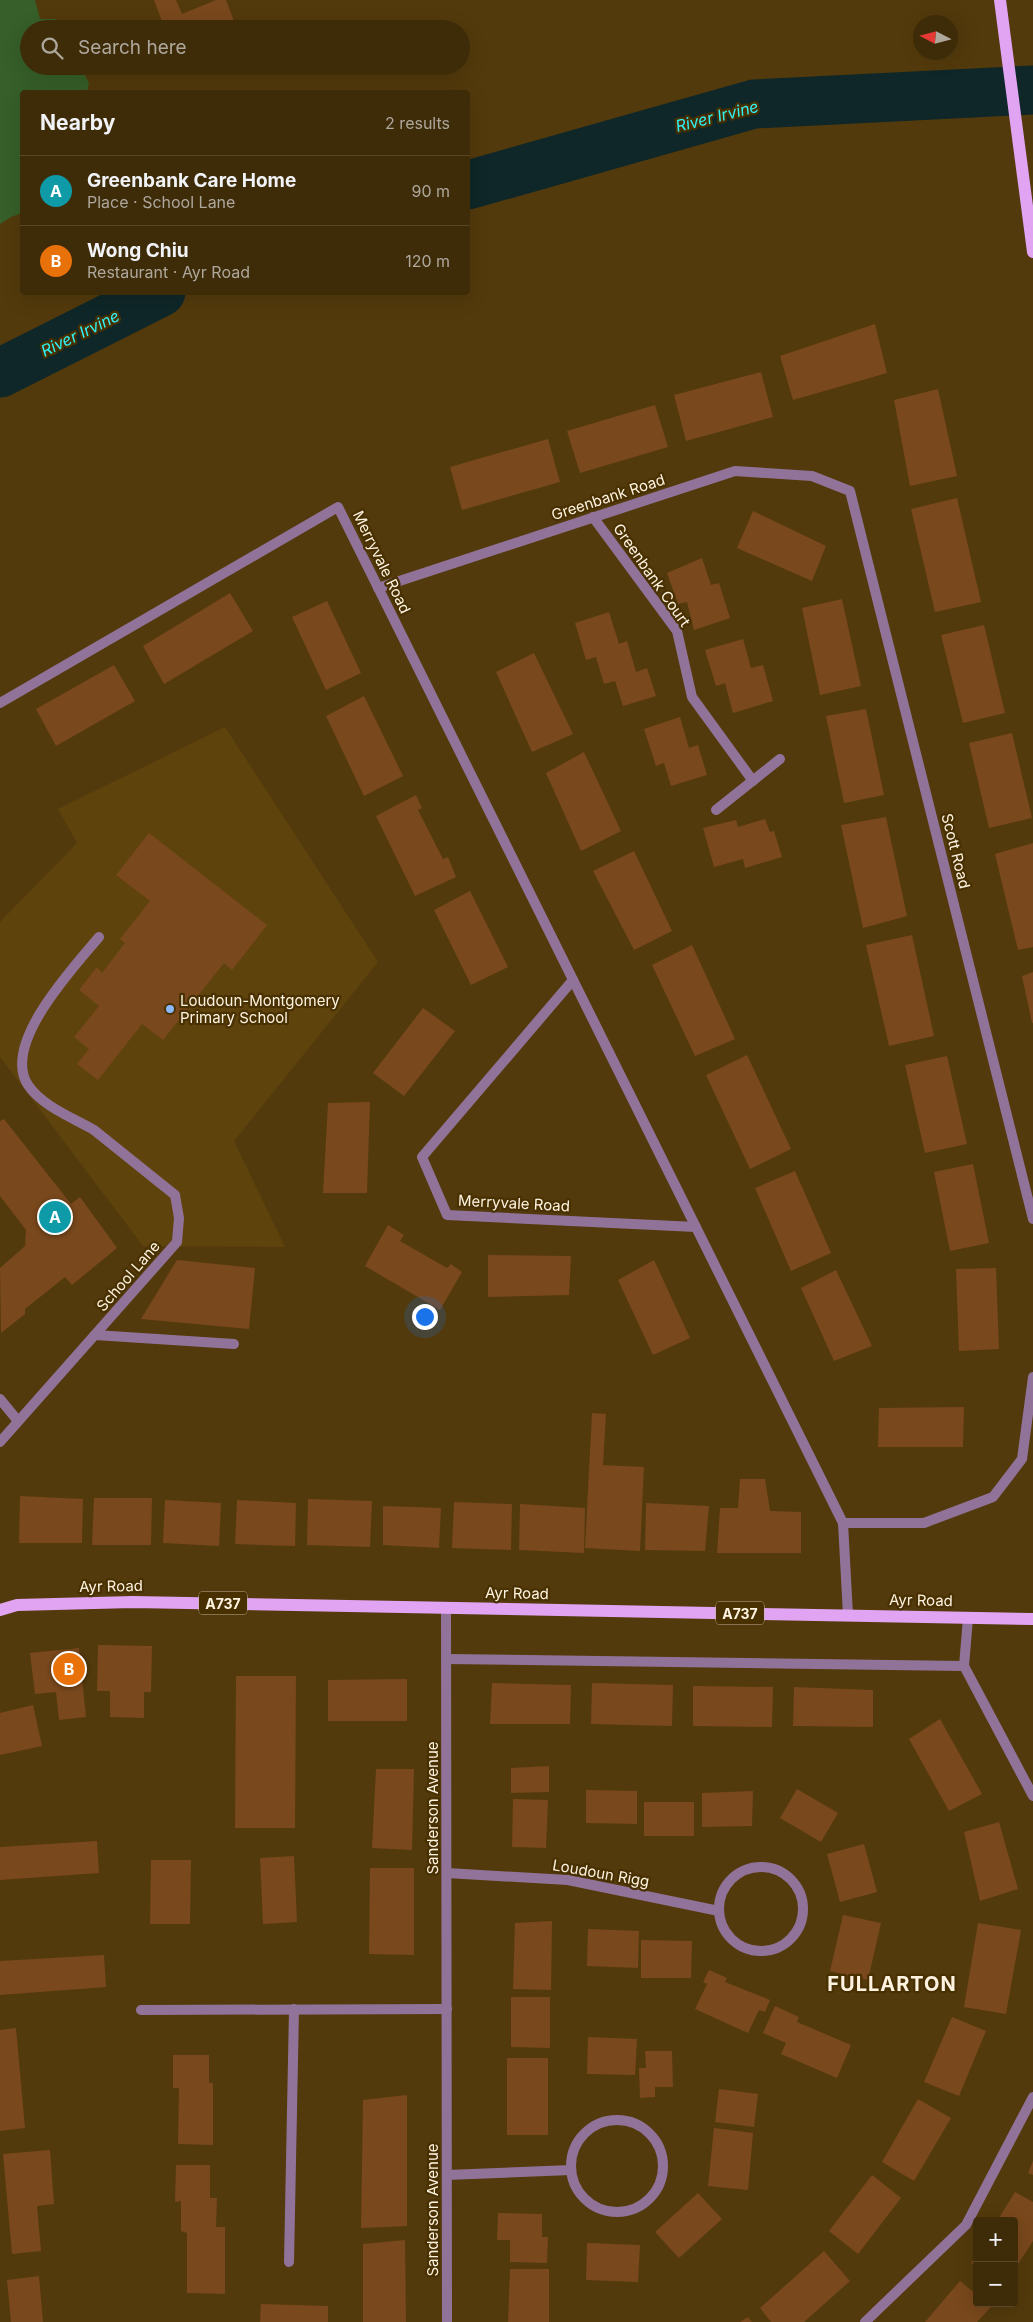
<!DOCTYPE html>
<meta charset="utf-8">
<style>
:root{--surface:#3e2c09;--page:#493817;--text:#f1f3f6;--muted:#ada79c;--line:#57482a;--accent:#8bbbb9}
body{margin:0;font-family:Inter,sans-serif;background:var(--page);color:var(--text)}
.controls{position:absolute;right:15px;bottom:15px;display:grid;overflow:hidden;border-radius:5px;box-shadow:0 5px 20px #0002}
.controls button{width:45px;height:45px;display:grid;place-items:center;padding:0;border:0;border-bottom:1px solid var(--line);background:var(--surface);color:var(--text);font:25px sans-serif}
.compass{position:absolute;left:913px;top:15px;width:45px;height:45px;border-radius:50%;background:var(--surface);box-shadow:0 5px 20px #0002;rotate:276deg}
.you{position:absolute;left:424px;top:1316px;width:18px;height:18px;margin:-12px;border:4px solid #fff;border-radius:50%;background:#1a73e8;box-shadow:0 0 0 8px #1a73e833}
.badge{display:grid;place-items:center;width:32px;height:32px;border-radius:50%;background:var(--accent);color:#fff;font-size:16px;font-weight:700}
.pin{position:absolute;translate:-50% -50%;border:2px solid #fff;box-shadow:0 1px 5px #0006}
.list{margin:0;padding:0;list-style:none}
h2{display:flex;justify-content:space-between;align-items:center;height:65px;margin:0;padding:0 20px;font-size:21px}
h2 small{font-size:16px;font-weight:400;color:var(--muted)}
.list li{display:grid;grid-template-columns:32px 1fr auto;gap:15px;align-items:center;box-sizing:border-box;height:70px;padding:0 20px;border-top:1px solid var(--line)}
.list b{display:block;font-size:19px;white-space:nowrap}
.list p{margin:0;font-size:16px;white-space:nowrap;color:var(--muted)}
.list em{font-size:16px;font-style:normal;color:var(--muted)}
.icon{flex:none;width:28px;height:28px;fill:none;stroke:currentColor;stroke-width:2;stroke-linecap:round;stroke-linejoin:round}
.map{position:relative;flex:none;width:1033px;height:2322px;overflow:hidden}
.search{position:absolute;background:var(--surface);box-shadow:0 5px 20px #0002;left:20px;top:20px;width:450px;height:55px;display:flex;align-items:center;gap:12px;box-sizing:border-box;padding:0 18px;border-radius:28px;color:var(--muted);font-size:19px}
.panel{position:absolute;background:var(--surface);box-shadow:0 5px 20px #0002;left:20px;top:90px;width:450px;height:205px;border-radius:5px}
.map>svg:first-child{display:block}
.built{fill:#5f430d}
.green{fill:#365f29}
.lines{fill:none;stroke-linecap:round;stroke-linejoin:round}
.river{stroke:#0f2728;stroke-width:49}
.building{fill:#79481c}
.service{stroke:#91739a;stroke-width:10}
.minor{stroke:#91739a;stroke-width:10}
.primary{stroke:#e1a4f3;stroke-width:12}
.poi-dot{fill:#8db9fc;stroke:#483000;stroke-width:2}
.labels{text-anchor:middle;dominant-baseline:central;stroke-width:4.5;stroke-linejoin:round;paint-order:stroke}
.shield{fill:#483000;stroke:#c7b89e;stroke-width:1}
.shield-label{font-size:14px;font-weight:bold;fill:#fef3e1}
.street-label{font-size:15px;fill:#fef3e1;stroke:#483000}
.poi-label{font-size:15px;fill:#fef3e1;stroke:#483000;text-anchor:start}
.water-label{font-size:16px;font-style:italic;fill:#30f3f9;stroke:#483000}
.district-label{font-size:20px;font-weight:bold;letter-spacing:1px;fill:#fef3e1;stroke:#483000}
</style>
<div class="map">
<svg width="1033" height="2322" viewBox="0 0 1033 2322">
<rect width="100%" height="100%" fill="#533a0c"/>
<polygon class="built" points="225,727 378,962 234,1141 285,1247 143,1246 0,1057 0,922 77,843 58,809"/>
<polygon class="green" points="0,0 35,0 40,19 55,19 60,29 29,29 29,66 80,66 89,83 87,92 22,92 22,213 11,217 0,224"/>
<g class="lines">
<g class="river">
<polyline points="468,185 754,104 1033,90"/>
<polyline points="0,373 161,292"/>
</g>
</g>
<g class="building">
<polygon points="154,0 176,0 182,14 216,0 226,0 234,21 223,26 224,29 165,29"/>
<polygon points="181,66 206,66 185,75"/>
<polygon points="875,324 887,373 793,400 780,356"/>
<polygon points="761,372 773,417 686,441 674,395"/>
<polygon points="938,389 957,476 910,486 894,400"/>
<polygon points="655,405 668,447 580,473 567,431"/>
<polygon points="548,439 560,482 462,510 450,467"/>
<polygon points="957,498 981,602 935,612 911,509"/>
<polygon points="753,511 826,546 812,581 737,548"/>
<polygon points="702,558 711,585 719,583 730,618 694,630 687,602 678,604 667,573"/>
<polygon points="230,593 253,631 164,684 143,646"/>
<polygon points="842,599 861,686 820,695 802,608"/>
<polygon points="327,601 361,673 326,690 292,617"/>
<polygon points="609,612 619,644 627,641 636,672 647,668 656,696 623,706 615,681 604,684 596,657 586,660 575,623"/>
<polygon points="984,625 1005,713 963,723 941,635"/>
<polygon points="743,639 751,668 763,665 773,701 733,713 725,683 716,686 705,650"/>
<polygon points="534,653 573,734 532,752 496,672"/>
<polygon points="114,665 135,701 56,746 36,709"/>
<polygon points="364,696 403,776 364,796 326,716"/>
<polygon points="866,709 884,795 844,803 826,716"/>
<polygon points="680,717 689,748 698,745 707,775 671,786 664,763 656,766 644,729"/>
<polygon points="1012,733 1032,818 989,828 969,743"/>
<polygon points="584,752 621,831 581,851 546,773"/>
<polygon points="416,795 422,808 418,810 443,859 448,857 456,877 415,896 376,816"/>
<polygon points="886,817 907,916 863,928 841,825"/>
<polygon points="765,819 770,832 774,831 782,857 745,868 743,859 714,867 703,828 736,820 738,827"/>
<polygon points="149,833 267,925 232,970 224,963 163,1040 142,1024 98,1080 77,1064 89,1049 74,1037 99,1006 79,990 97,967 102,973 125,943 120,939 150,901 116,875"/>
<polygon points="1033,843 1033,947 1018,950 995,854"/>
<polygon points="634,851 672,931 634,950 593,871"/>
<polygon points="470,891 508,967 471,985 434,910"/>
<polygon points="912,935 934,1036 889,1046 866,945"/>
<polygon points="692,945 735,1039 695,1056 652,965"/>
<polygon points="1033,972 1033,1023 1032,1023 1022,976"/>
<polygon points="423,1008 455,1031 404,1096 373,1073"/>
<polygon points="747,1055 791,1149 750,1169 706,1075"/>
<polygon points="947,1056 967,1144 925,1153 905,1065"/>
<polygon points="370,1102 367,1193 323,1193 328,1103"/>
<polygon points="4,1119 71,1204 80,1197 117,1248 72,1285 65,1277 25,1309 25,1314 1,1333 0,1268 25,1246 26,1230 0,1196 0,1121"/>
<polygon points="973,1164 989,1243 950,1251 934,1172"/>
<polygon points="795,1171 831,1253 791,1271 755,1188"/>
<polygon points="388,1225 404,1235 400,1241 447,1268 451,1264 462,1272 440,1310 365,1266"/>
<polygon points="488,1255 571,1256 569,1295 488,1297"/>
<polygon points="177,1260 255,1268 249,1329 141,1319"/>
<polygon points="654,1260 690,1338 653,1355 618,1280"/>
<polygon points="996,1268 999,1349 959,1351 956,1269"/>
<polygon points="836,1270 872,1346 834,1361 801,1288"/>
<polygon points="964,1407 963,1447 878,1447 879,1408"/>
<polygon points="592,1413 606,1414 603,1465 644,1467 640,1551 585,1548"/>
<polygon points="740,1479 765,1479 770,1511 801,1512 801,1553 717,1553 720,1508 738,1508"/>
<polygon points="20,1496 83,1499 82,1543 19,1543"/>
<polygon points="94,1498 152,1498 151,1545 92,1545"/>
<polygon points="308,1499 372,1501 370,1547 307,1545"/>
<polygon points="165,1500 221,1503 219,1546 163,1543"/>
<polygon points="237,1500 296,1503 295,1546 235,1544"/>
<polygon points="454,1502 512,1504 511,1550 452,1548"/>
<polygon points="646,1503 709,1506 705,1551 645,1550"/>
<polygon points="520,1504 585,1508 584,1553 519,1550"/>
<polygon points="383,1506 441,1508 439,1548 383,1545"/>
<polygon points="98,1645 152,1646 151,1692 144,1692 144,1718 110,1717 110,1691 97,1691"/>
<polygon points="79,1648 86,1717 59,1720 56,1692 35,1694 30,1653"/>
<polygon points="236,1676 296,1676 295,1828 235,1828"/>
<polygon points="407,1679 407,1721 328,1721 328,1680"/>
<polygon points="492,1683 571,1685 570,1724 490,1724"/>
<polygon points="592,1683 673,1685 672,1726 591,1724"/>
<polygon points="693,1686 773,1687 772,1727 693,1726"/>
<polygon points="794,1687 873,1690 873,1727 793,1726"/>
<polygon points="33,1705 42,1746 0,1755 0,1713"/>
<polygon points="940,1719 982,1794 949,1811 909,1739"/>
<polygon points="549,1766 549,1792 511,1793 511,1768"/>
<polygon points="376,1769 414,1769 412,1850 372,1848"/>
<polygon points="797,1789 838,1813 821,1842 780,1818"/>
<polygon points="586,1790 637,1791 637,1824 586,1823"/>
<polygon points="753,1791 752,1826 702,1827 702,1793"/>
<polygon points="513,1799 548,1800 546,1848 512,1847"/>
<rect x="644" y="1802" width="50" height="34"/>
<polygon points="999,1822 1018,1889 980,1901 964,1832"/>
<polygon points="97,1841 99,1873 0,1880 0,1847"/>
<polygon points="864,1844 877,1892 840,1902 827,1854"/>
<polygon points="294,1856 297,1922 263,1924 260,1858"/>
<polygon points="151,1860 191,1860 190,1924 150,1924"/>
<polygon points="370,1868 414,1868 414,1955 369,1954"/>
<polygon points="843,1915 881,1923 868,1980 830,1971"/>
<polygon points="552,1921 551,1990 513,1989 515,1923"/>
<polygon points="978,1923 1021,1930 1006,2014 964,2007"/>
<polygon points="588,1929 639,1931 638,1968 587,1966"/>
<polygon points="641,1940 692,1941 691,1978 641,1978"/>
<polygon points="104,1955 106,1987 0,1995 0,1961"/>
<polygon points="709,1970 727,1978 725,1982 770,2000 765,2012 759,2010 748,2033 695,2009 707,1984 703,1982"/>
<polygon points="511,1997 550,1997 550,2048 511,2047"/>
<polygon points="775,2006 799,2017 797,2022 851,2045 837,2078 781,2054 786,2043 763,2033"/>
<polygon points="952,2017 986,2031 959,2096 924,2082"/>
<polygon points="16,2028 25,2128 0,2131 0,2030"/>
<polygon points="588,2037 637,2039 635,2075 587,2074"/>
<polygon points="645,2051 672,2051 673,2087 655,2087 655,2097 640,2098 639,2068 646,2068"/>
<polygon points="173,2055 209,2055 209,2083 213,2083 213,2145 178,2144 179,2088 173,2088"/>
<rect x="507" y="2058" width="41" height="77"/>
<polygon points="719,2089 758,2094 754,2127 715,2122"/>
<polygon points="407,2095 407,2226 361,2228 363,2100"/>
<polygon points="918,2099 951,2118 914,2181 882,2162"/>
<polygon points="714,2128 753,2133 748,2190 708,2186"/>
<polygon points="50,2150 54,2204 37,2206 41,2251 12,2254 3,2154"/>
<polygon points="1033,2161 1033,2175 1028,2173"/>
<polygon points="176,2165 210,2165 210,2198 217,2198 216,2227 225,2227 225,2294 187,2293 187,2233 181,2231 181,2201 175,2202"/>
<polygon points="872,2175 901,2198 858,2254 829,2231"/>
<polygon points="1015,2192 1033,2202 1033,2241 1014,2270 1014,2221 997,2221"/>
<polygon points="698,2193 722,2219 679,2258 655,2232"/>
<polygon points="498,2213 542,2214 542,2237 548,2237 547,2263 510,2262 510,2240 497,2240"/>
<polygon points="405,2240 406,2322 363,2322 363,2244"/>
<polygon points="587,2243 640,2245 638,2282 586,2280"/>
<polygon points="824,2251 850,2281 804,2322 771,2322 760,2308"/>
<polygon points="977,2254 977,2267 971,2263"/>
<polygon points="510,2269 549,2269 549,2322 508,2322"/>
<polygon points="39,2276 43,2322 11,2322 7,2280"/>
<polygon points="960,2281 977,2295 977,2303 987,2303 991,2307 977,2322 925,2322"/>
<polygon points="261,2304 328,2306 328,2322 260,2322"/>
<polygon points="748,2317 752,2322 740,2322"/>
</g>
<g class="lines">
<g class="service">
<path d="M94,1130C73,1118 42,1106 28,1085C1,1044 74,967 99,937"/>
<polyline points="95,1335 234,1344"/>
<polyline points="0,1399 18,1421"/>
</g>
<g class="minor">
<polyline points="593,517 677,631 692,697 753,781"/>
<polyline points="378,588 735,471 812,476 850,491 1033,1219"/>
<polyline points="0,703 338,507 843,1523 848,1615"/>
<polyline points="716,810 780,759"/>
<polyline points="573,980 422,1157 447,1215 696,1227"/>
<polyline points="0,1442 177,1242 179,1218 175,1195 94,1130"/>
<polyline points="843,1523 924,1523 993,1497 1022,1459 1033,1377"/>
<polyline points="446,1608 447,2322"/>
<polyline points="968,1618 964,1666 1033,1796"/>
<polyline points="446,1659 964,1666"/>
<circle cx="761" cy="1909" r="42"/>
<polyline points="447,1873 568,1880 719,1911"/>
<polyline points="141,2010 447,2009"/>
<circle cx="617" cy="2166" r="46"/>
<polyline points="447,2175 571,2170"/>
<polyline points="289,2262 294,2009"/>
<polyline points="865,2322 966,2225 1033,2097"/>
</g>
<g class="primary">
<polyline points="1000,0 1033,252"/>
<polyline points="0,1610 17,1605 133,1602 1033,1619"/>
</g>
</g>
<circle class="poi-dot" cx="170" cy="1009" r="5"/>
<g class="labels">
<g class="shield">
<rect x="199" y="1591.5" width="48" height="23" rx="4"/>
<rect x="716" y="1601.5" width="48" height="23" rx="4"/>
</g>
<g class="shield-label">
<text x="223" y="1603">A737</text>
<text x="740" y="1613">A737</text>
</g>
<g class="street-label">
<text transform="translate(608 497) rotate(-18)">Greenbank Road</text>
<text transform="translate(382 562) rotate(64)">Merryvale Road</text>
<text transform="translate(652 575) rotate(55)">Greenbank Court</text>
<text transform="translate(956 851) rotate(76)">Scott Road</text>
<text transform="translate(514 1203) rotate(3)">Merryvale Road</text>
<text transform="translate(128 1276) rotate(-49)">School Lane</text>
<text transform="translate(111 1586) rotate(-1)">Ayr Road</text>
<text transform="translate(517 1593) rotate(1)">Ayr Road</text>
<text transform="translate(921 1600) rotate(1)">Ayr Road</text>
<text transform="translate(432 1808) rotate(-90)">Sanderson Avenue</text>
<text transform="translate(601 1873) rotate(10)">Loudoun Rigg</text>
<text transform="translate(432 2210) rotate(-90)">Sanderson Avenue</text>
</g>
<g class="poi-label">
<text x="180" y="1000">Loudoun-Montgomery<tspan x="180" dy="17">Primary School</tspan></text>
</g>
<g class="water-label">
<text transform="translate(717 116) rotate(-14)">River Irvine</text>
<text transform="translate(80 333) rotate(-26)">River Irvine</text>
</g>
<g class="district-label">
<text x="892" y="1984">FULLARTON</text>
</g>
</g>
</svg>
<div class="controls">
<button>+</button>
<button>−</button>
</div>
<svg class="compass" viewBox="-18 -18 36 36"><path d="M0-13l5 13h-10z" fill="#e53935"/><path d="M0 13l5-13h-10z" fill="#ada79c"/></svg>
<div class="you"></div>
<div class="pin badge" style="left:55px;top:1217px;background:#0f9aa8">A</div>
<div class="pin badge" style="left:69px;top:1669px;background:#e8710a">B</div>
<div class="search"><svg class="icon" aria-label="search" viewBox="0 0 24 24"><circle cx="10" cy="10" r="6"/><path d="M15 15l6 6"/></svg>Search here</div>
<section class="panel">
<h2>Nearby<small>2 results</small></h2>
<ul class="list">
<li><span class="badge" style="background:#0f9aa8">A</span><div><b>Greenbank Care Home</b><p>Place · School Lane</p></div><em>90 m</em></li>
<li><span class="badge" style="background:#e8710a">B</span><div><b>Wong Chiu</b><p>Restaurant · Ayr Road</p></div><em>120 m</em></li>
</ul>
</section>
</div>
